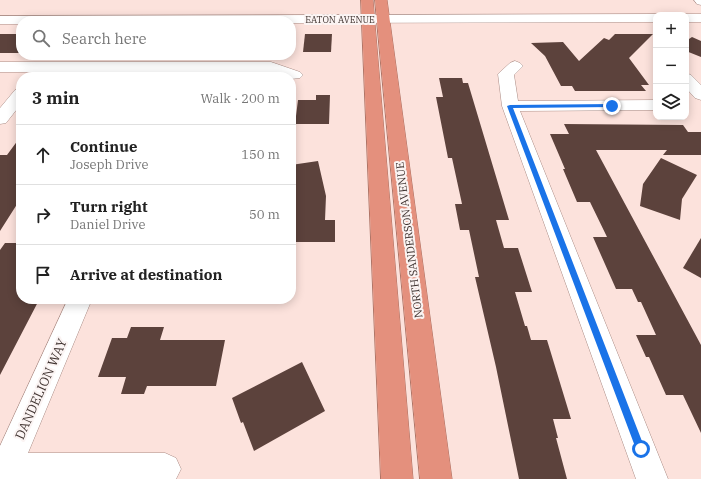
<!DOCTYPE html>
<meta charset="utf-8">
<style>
:root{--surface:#fff;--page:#f6f6f6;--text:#222;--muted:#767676;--line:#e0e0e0}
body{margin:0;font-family:"IBM Plex Serif",serif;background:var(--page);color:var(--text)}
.controls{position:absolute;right:12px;top:12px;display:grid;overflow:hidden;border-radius:8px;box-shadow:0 2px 10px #0003}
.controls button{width:36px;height:36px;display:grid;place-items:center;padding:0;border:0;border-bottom:1px solid var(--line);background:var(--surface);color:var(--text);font:20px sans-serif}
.stop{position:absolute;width:12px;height:12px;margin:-9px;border:3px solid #1a73e8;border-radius:50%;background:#fff}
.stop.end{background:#1a73e8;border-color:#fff;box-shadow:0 1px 4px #0008}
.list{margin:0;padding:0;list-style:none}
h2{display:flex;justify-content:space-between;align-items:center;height:52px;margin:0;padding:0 16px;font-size:17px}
h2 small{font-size:13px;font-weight:400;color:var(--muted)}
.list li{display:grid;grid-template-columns:26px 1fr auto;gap:12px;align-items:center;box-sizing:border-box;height:60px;padding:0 16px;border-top:1px solid var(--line)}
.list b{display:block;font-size:15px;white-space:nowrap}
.list p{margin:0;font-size:13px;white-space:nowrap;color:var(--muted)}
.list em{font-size:13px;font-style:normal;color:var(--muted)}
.icon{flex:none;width:22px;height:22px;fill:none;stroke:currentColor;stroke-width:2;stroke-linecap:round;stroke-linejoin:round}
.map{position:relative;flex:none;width:701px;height:479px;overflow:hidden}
.search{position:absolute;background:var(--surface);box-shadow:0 2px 10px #0003;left:16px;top:16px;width:280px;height:44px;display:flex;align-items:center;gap:10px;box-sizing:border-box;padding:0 14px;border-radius:16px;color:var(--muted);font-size:15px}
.panel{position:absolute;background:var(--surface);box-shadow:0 2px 10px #0003;left:16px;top:72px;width:280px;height:232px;border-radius:16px}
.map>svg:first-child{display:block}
.building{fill:#5c423c}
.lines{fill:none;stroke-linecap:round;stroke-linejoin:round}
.minor-casing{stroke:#aa8c85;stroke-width:1}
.highway-casing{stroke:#ab7062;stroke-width:1}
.minor{fill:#fff;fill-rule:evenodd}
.highway{fill:#e4907d;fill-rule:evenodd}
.route{fill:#1a73e8}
.labels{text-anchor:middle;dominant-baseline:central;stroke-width:4;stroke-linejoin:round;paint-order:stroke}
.far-street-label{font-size:9px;fill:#403431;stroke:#fbf4f3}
.street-label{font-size:11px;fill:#403431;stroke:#fbf4f3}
.near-street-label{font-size:13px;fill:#403431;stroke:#fbf4f3}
</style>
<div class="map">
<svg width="701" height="479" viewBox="0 0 701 479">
<rect width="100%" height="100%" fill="#fce2dc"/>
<g class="building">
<rect x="0" y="34" width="21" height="19"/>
<polygon points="305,34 332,34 331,52 303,52"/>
<polygon points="615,34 653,34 629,58 649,85 641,85 646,91 575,91 572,86 561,86 545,56 531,43 563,42 579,61 604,38 609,40"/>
<polygon points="692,37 701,41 701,57 686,51 686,41"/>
<polygon points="439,78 462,78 463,83 468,83 509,220 496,220 504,248 518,248 532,292 515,292 525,326 527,326 531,340 547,340 571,419 553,419 558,438 556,438 567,479 519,479 496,367 475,277 479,277 469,230 460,230 455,204 462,204 452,158 448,158 436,97 443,97"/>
<polygon points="316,95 330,95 329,124 295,124 298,100 316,100"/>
<polygon points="564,124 683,125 688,132 701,132 701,155 663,155 667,150 596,150 701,345 701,433 683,395 666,395 649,357 646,357 636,335 656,335 641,302 638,302 632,289 616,289 593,237 607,237 590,202 577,202 563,169 565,169 550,134 569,134"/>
<polygon points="21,136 21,198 0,231 0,155 7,155"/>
<polygon points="661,158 697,175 682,199 680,220 640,206 643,184"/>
<polygon points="318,161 326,196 325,220 335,220 335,242 291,242 291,165"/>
<polygon points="701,238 701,278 683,268"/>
<polygon points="5,243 21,243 21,300 39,300 0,375 0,250"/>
<polygon points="131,327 164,327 160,340 225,340 216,386 147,386 144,394 121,394 126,377 98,377 112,338 127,338"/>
<polygon points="302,362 325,411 254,451 243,422 241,423 232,398"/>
</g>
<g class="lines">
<defs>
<g id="minor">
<polygon points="694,0 701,0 701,5 697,4"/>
<polygon points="656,14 660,15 656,15 656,22 291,23 291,21 21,21 21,24 0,24 0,16"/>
<polygon points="686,14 701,14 701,22 686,22 686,15 682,15"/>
<polygon points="515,61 520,63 523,66 514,75 518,101 656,100 656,110 520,111 668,479 636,479 502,106 498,74 510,63"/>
<polygon points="0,62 271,62 300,72 303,75 300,78 291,79 291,77 286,77 270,72 0,72"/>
<polygon points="686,73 691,75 701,85 701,100 695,98 686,88"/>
<polygon points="21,88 21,104 6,123 0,124 0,108 15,90"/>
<polygon points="68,299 92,299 28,453 165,453 176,458 181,469 176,479 0,479 0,446"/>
</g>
<g id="highway">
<polygon points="361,0 373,0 413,479 381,479"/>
<polygon points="375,0 387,0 452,479 420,479"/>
</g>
</defs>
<use href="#minor" class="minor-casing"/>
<use href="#highway" class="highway-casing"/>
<use href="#minor" class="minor"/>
<use href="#highway" class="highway"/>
</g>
<polygon class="route" points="612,104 614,107 513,108 645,449 644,452 641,454 638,452 636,449 507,106 510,105"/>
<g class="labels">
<g class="far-street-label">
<text x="340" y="19">EATON AVENUE</text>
</g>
<g class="street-label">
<text transform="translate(409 240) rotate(-97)">NORTH SANDERSON AVENUE</text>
</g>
<g class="near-street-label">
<text transform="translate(41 389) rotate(-66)">DANDELION WAY</text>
</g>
</g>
</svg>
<div class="controls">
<button>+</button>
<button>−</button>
<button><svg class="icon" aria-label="layers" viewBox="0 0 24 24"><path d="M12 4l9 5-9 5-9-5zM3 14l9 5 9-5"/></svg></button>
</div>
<div class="stop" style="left:641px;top:449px"></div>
<div class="stop end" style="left:612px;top:106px"></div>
<div class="search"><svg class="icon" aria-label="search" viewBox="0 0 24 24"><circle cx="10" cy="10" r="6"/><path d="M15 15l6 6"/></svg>Search here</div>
<section class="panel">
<h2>3 min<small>Walk · 200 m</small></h2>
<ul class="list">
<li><svg class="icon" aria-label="ahead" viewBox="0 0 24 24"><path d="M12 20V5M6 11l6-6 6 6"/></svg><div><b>Continue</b><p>Joseph Drive</p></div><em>150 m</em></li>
<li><svg class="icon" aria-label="right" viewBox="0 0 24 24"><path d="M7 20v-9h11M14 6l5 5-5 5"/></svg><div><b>Turn right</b><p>Daniel Drive</p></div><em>50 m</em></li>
<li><svg class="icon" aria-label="arrive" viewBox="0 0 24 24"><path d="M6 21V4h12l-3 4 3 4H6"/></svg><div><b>Arrive at destination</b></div></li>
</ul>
</section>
</div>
